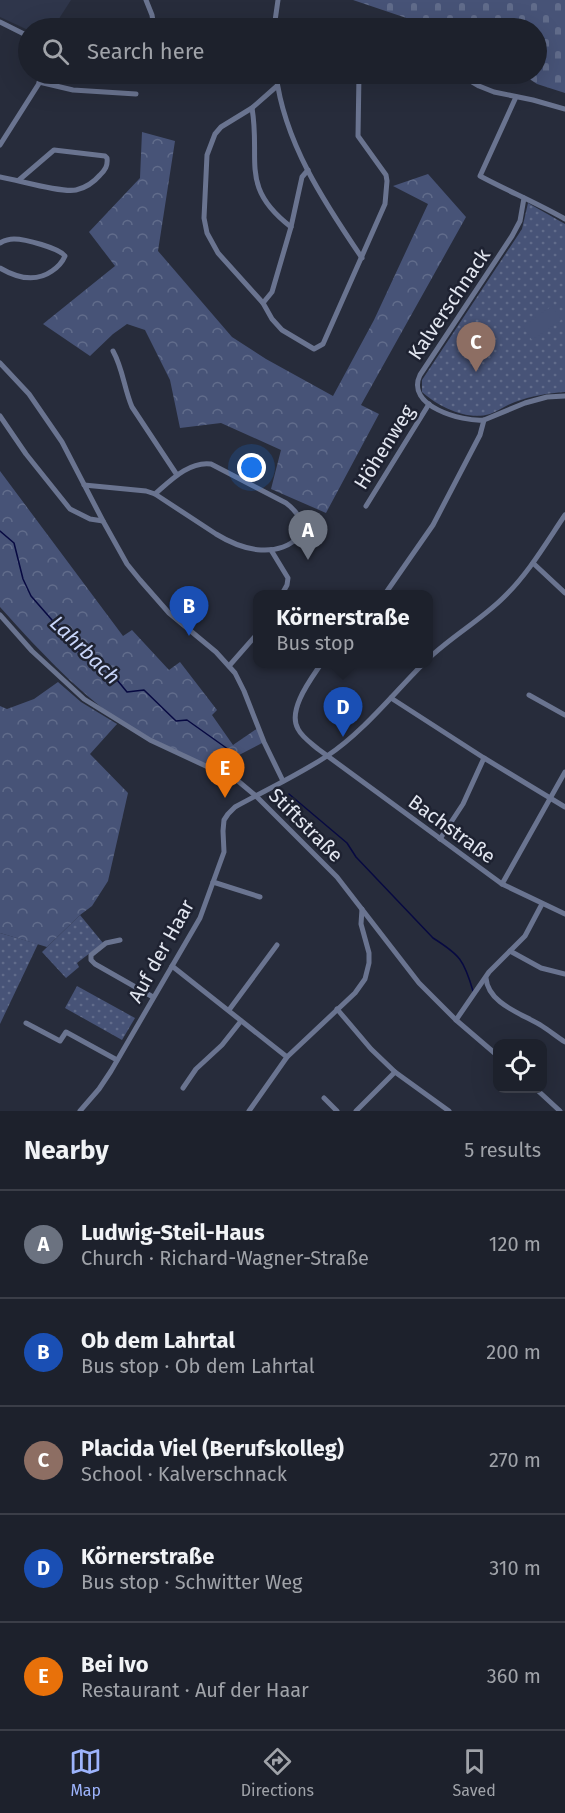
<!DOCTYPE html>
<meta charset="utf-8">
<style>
:root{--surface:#1d212c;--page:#252934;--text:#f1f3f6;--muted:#a0a3a9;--line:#3b3e48;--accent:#9db4fd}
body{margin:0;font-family:"Fira Sans",sans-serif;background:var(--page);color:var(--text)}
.controls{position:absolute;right:18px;bottom:18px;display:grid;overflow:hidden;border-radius:12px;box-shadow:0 6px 24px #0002}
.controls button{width:54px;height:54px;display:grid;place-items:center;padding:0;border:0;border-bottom:2px solid var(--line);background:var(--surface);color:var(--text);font:30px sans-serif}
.you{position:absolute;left:252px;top:468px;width:21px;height:21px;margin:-15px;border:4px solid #fff;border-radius:50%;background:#1a73e8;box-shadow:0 0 0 9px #1a73e833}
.badge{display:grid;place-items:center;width:39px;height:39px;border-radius:50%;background:var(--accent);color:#fff;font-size:20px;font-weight:700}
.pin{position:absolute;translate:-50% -50px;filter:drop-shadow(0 2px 3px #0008)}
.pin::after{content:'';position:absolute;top:32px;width:21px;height:18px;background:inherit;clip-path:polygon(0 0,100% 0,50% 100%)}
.popup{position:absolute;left:253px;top:590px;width:180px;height:78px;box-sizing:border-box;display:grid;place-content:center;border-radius:12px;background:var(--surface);filter:drop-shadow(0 2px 4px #0005);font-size:20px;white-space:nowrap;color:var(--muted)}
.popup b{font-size:22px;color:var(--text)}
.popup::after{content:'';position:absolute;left:50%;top:100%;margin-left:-12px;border:12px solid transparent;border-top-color:var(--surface)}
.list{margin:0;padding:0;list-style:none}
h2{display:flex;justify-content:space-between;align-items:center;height:78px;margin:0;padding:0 24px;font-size:26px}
h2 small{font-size:20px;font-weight:400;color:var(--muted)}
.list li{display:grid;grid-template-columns:39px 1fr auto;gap:18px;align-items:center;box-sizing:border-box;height:108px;padding:0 24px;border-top:2px solid var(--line)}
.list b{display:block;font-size:22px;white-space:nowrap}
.list p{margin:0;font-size:20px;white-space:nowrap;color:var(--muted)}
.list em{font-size:20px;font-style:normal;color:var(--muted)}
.icon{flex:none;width:33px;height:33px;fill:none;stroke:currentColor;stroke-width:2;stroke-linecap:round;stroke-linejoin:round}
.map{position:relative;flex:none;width:565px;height:1111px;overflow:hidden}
.search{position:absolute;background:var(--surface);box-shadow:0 6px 24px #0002;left:18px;right:18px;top:18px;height:66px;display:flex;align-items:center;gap:15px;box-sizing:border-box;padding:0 21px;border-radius:33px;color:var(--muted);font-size:22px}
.sheet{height:618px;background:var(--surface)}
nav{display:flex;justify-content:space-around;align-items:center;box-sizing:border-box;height:84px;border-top:2px solid var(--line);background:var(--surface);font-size:16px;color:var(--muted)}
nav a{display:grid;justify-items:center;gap:3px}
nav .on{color:var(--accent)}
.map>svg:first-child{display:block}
.built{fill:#2f364b}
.grass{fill:url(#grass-dots)}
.forest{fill:url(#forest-crowns)}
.cemetery{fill:url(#cemetery-stones)}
.pitch{fill:#475377}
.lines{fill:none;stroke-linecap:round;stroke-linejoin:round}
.stream{stroke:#070941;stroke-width:1.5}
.minor{stroke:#6a7490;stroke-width:5}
.labels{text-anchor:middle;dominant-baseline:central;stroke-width:5;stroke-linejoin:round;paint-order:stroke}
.street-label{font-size:20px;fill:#e2e6f0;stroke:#1e2231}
.water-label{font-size:21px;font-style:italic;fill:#c8d5f9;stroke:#1e2231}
</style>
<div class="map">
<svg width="565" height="1111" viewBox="0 0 565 1111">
<defs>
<pattern id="grass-dots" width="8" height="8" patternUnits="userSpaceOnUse" patternTransform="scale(1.5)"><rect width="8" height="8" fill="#475377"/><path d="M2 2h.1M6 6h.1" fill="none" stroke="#616c8b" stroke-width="1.8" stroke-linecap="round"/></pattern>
<pattern id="forest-crowns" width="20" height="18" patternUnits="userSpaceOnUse" patternTransform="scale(1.5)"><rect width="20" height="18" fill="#475377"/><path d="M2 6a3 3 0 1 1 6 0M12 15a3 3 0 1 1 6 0" fill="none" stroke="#616c8b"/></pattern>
<pattern id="cemetery-stones" width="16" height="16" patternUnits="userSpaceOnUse" patternTransform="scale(1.5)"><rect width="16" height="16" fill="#475377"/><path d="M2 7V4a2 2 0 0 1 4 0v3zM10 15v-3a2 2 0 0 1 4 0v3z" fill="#616c8b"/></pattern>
</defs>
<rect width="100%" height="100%" fill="#272c3b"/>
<polygon class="built" points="0,0 71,0 53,28 28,30 0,17"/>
<g class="grass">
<path d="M528,203L565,224V392C548,393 531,396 515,402C506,405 499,411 490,414C467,421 439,407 422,392V380L522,229Z"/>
<polygon points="80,915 103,943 77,963 79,967 66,978 42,952"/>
<polygon points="0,933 38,944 0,1024"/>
<polygon points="77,986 135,1018 122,1040 65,1008"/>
</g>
<g class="forest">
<polygon points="142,132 175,141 158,251 232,337 266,359 333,396 374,320 428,204 393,186 428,174 466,217 361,405 379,414 326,513 271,489 281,450 221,423 180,428 170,380 145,330 127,324 113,334 90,356 43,324 115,266 89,232 140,178"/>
<path d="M0,471L123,636L132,630L169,670L180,662L217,710L212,715L233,745L258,728L264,742L212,769C192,759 170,750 150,740C93,709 43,655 0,607Z"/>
<polygon points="58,682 81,702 117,724 90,754 128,793 108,881 92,906 80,915 47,947 0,933 0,706 7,709 34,699"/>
</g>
<polygon class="cemetery" points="353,0 565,0 565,93 537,84 522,74 536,74 536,28 436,28"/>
<polygon class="pitch" points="552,306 561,320 532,340 523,326"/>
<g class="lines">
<g class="stream">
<polyline points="0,531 14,543 23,579 31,596 80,652 108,669 127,692 144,690 176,721 187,720 232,752"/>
<path d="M289,794L347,843L356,857L433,938C460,955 464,960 473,991"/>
</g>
<g class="minor">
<polyline points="146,0 152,15 154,28"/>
<polyline points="0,22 28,36"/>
<polyline points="274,28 278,0"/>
<path d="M276,74C284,142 324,202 362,258"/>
<polyline points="459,74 479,86 494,92 533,100 565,109"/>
<polyline points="39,82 73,90 136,94"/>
<polyline points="277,86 252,108 221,127 215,134 207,155 204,218 207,233 218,253 263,303 272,319 282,330 314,349 323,344 385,204 387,181 386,175 358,136 359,74"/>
<path d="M516,97L480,176C508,191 537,203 565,219"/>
<path d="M252,108C261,161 239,187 291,227"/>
<polyline points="0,145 45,74"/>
<path d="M0,177C18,180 61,193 76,190C85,188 94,182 100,175C105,170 108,166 107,158L105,156L54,150L19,180"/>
<path d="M0,243C5,240 8,239 14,239C25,239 59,248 65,256C62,263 58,267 52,271C35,283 17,278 0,268"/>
<polyline points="263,303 272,292 291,227 302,177 308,170"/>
<path d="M113,351C123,369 124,388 132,407L177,475"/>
<polyline points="0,363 29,394 62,442 103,521 127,564 140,580 169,613 216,652 235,673 244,691 264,742 283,781"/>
<polyline points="0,416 26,454 70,509 90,519 103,521"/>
<path d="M484,420C462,422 405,406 420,375L512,236L520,221L524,198"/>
<path d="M84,485L146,491L155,494L216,534C229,542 245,549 261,550C293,552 319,528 286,503L211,464C189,461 170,481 155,494"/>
<polyline points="366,506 429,404"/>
<polyline points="271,550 288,578 287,585 282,594"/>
<polyline points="533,563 565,593"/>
<polyline points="385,594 433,525 480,435 484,420 525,403 547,397 565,396"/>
<polyline points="0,615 32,651 84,699 150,740 238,781 256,796 337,877 419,983 456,1020 498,1056"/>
<path d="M428,659C452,636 481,620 504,597C528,574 546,543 565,515"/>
<path d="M321,664C311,679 287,710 298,729C302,737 311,743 318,749L502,884L565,914"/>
<polyline points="229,666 258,633"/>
<polyline points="529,695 565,715"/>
<polyline points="391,698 484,758 565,807"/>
<polyline points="440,839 463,804 484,758"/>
<polyline points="213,882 260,897"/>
<polyline points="502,884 565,772"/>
<polyline points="120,940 106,943 91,955 91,960 95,964 153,997"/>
<polyline points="510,951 541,968 565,974"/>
<polyline points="172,966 287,1057"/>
<path d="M486,978C488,1004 523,1014 542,1026C550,1031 557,1037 565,1042"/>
<polyline points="337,1009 371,1049 395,1072 449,1111"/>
<polyline points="229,1010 277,945"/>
<polyline points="456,1020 489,972 525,936 542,904"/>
<polyline points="26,1023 60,1041 66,1032 117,1060"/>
<polyline points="183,1088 196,1069 222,1045 241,1021"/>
<polyline points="535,1088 560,1111"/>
<polyline points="324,1098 337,1111"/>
<path d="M80,1111L99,1089L111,1071L200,918L224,852L223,831L224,820L228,814L235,807C266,790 298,775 327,756C363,732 393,694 423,664"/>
<polyline points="249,1111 287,1057 355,993 365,979 369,963 369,953 361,924 362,909"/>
<polyline points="356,1111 395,1072"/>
</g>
</g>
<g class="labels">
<g class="street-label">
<text transform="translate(449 304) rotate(-56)">Kalverschnack</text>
<text transform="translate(384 447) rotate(-58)">Höhenweg</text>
<text transform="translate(306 825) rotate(45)">Stiftstraße</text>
<text transform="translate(452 829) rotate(36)">Bachstraße</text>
<text transform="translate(161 951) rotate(-61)">Auf der Haar</text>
</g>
<g class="water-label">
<text transform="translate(85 650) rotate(44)">Lahrbach</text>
</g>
</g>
</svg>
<div class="controls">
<button><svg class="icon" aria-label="locate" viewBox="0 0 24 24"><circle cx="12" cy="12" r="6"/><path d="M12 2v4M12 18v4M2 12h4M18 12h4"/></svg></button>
</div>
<div class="you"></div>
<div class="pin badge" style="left:308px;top:560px;background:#6b7280">A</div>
<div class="pin badge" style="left:189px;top:636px;background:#1a4fb4">B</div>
<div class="pin badge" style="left:476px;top:372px;background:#8d6e63">C</div>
<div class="pin badge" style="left:343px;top:737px;background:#1a4fb4">D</div>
<div class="popup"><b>Körnerstraße</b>Bus stop</div>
<div class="pin badge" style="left:225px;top:798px;background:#e8710a">E</div>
<div class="search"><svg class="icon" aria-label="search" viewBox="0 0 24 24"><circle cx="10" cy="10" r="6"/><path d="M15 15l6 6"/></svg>Search here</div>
</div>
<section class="sheet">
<h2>Nearby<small>5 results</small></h2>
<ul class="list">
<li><span class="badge" style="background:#6b7280">A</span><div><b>Ludwig-Steil-Haus</b><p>Church · Richard-Wagner-Straße</p></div><em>120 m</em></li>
<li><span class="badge" style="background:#1a4fb4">B</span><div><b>Ob dem Lahrtal</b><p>Bus stop · Ob dem Lahrtal</p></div><em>200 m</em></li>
<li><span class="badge" style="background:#8d6e63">C</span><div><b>Placida Viel (Berufskolleg)</b><p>School · Kalverschnack</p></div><em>270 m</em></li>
<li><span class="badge" style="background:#1a4fb4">D</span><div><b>Körnerstraße</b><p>Bus stop · Schwitter Weg</p></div><em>310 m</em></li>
<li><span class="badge" style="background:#e8710a">E</span><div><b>Bei Ivo</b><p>Restaurant · Auf der Haar</p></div><em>360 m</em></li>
</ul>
</section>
<nav>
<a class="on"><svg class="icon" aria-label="map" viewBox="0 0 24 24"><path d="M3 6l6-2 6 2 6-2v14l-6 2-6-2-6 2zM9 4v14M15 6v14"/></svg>Map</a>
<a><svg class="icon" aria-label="directions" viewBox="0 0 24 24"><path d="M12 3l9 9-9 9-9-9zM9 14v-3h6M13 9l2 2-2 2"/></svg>Directions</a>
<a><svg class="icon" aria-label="saved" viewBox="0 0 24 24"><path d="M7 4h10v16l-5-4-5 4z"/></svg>Saved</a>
</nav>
